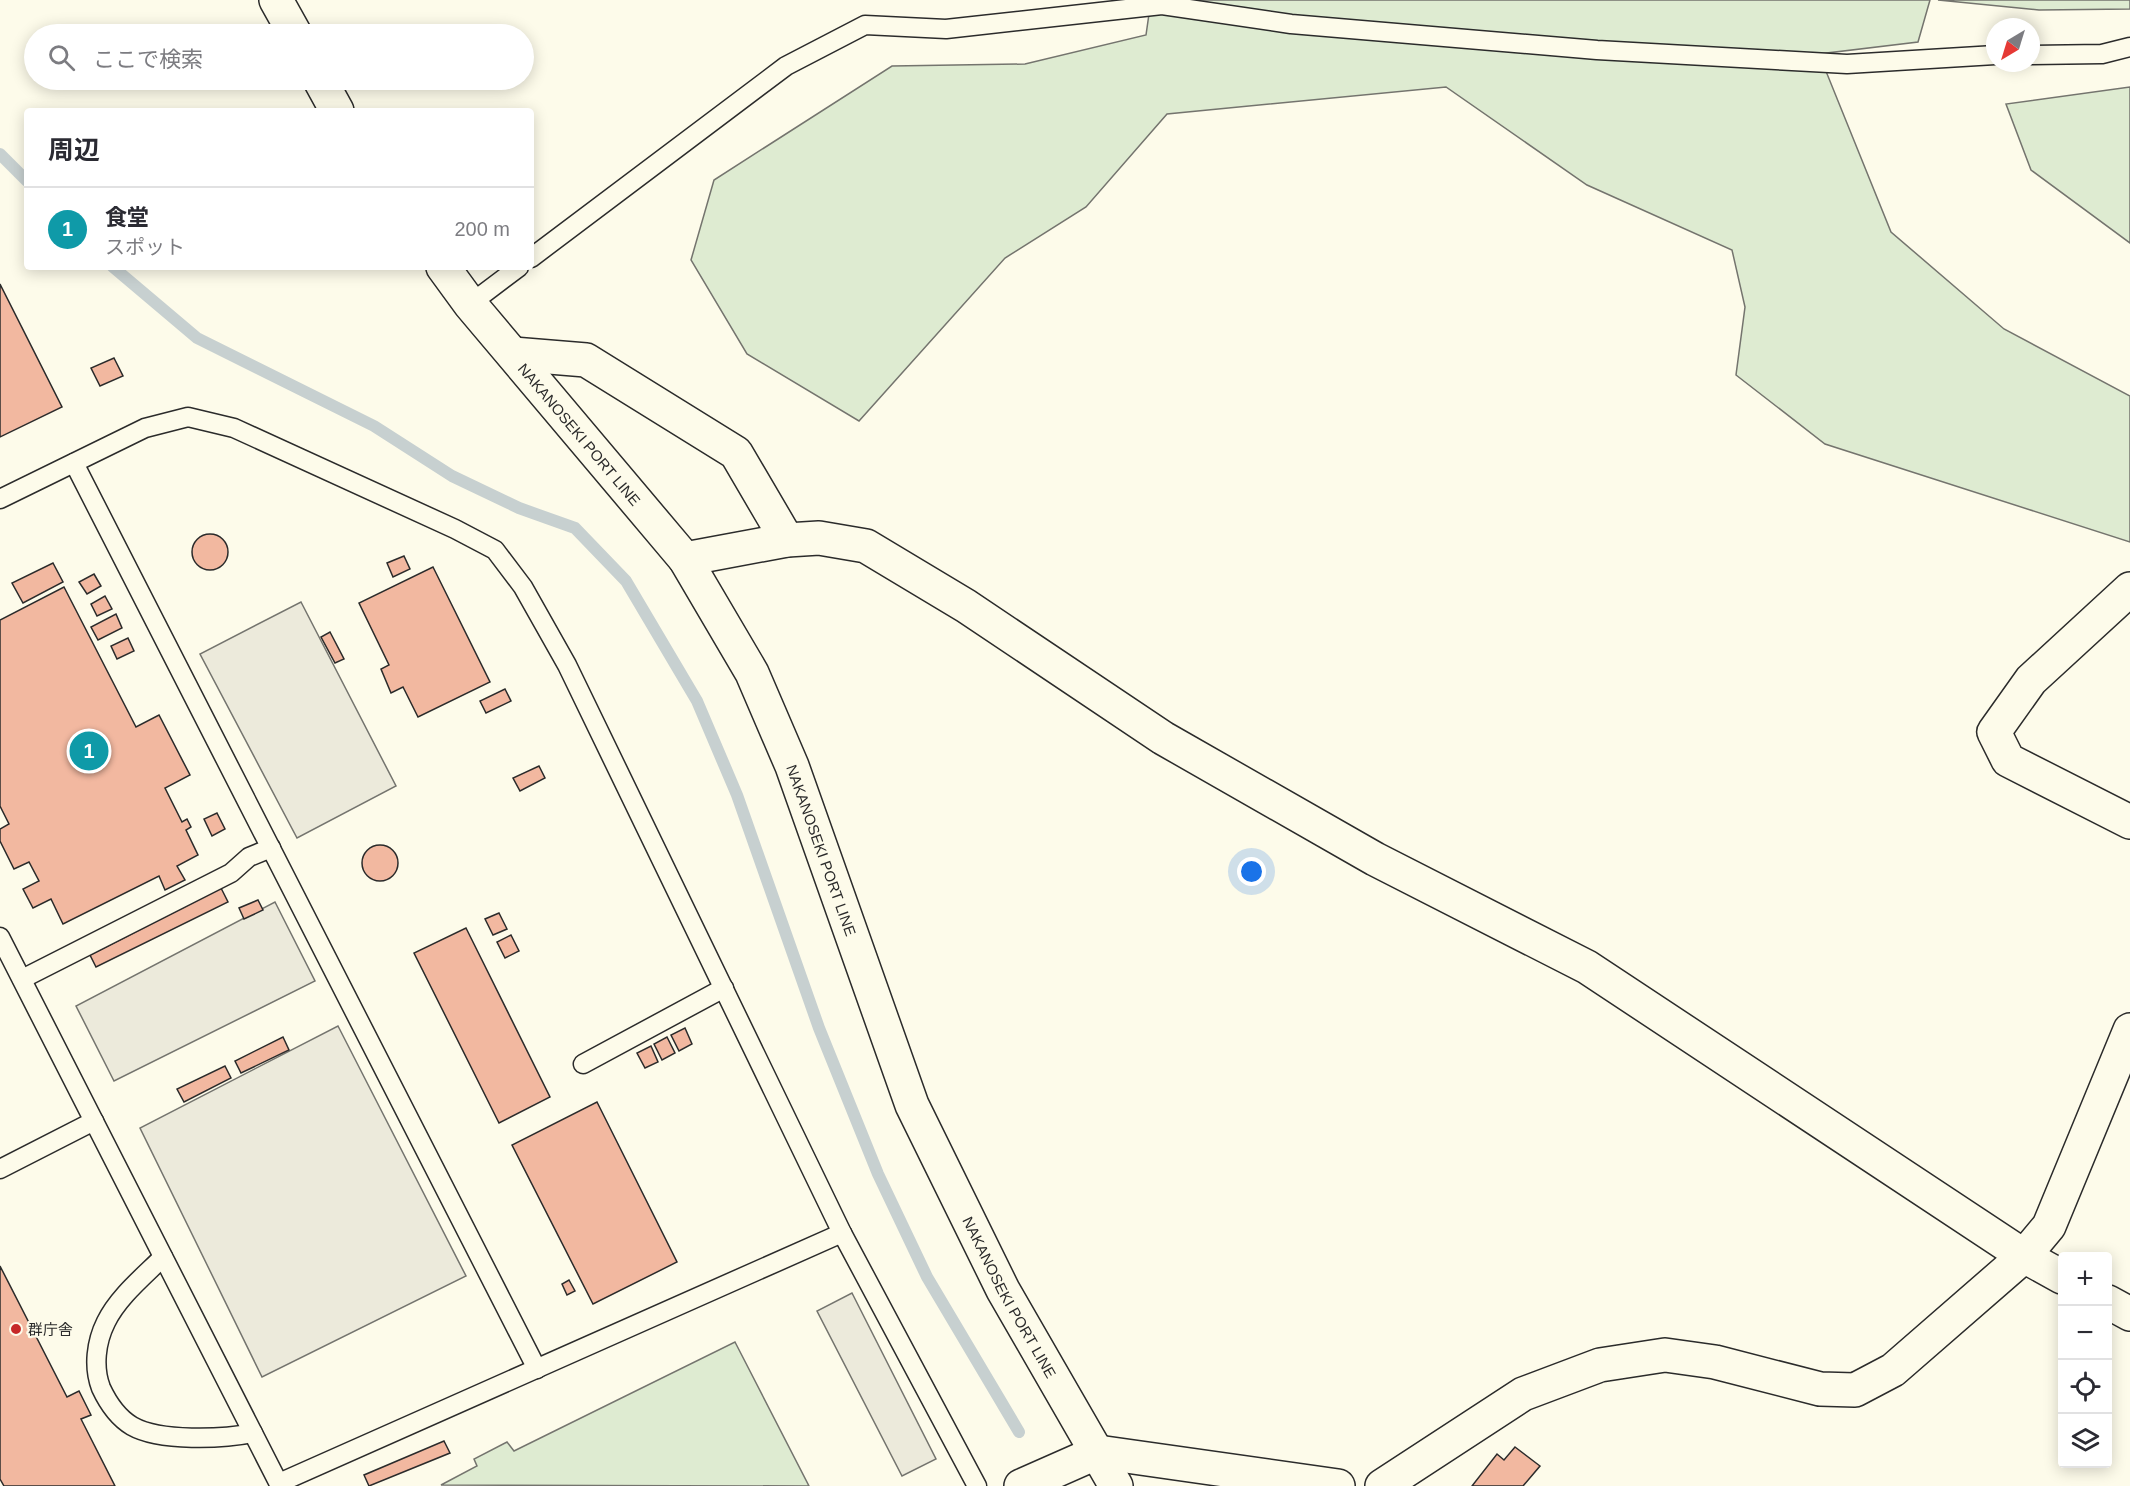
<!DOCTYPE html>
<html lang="ja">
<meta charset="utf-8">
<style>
:root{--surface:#fff;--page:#f7f7f7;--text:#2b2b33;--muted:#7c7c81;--line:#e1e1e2;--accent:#c62828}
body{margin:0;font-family:Helvetica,"Noto Sans JP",sans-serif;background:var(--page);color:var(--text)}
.controls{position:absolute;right:18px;bottom:18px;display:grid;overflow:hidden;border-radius:6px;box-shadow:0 3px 15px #0003}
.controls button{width:54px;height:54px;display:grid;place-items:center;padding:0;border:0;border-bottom:2px solid var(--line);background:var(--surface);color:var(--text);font:30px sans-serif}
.compass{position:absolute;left:1986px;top:18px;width:54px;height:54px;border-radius:50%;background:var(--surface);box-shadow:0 3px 15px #0003;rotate:218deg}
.you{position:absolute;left:1252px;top:872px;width:21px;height:21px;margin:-15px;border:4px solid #fff;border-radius:50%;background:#1a73e8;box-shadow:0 0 0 9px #1a73e833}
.badge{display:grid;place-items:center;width:39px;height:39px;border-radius:50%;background:var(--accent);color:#fff;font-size:20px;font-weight:700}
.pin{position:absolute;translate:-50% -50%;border:3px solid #fff;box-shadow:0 2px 6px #0006}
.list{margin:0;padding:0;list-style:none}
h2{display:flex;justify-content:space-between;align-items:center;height:78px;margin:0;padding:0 24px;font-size:26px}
h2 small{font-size:20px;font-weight:400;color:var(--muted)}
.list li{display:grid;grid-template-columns:39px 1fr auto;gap:18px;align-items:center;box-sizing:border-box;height:84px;padding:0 24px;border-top:2px solid var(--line)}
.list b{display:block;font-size:22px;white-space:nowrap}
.list p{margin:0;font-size:20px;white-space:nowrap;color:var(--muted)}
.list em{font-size:20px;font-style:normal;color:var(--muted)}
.icon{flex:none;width:33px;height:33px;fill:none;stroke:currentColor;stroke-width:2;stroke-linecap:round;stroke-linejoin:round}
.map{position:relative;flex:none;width:2130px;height:1486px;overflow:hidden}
.search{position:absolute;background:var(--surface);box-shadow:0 3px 15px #0003;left:24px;top:24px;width:510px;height:66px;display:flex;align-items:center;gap:15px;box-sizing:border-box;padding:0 21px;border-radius:33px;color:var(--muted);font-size:22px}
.panel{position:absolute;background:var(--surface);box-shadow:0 3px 15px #0003;left:24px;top:108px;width:510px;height:162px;border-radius:6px}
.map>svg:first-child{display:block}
.green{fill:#deebd1;stroke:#74746e;stroke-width:1.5}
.parking{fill:#eceadb;stroke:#74746e;stroke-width:1.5}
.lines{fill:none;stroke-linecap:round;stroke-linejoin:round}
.stream{stroke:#c7d0d0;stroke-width:12}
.building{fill:#f2b8a0;stroke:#2b2b2b;stroke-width:1.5}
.service-casing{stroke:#2b2b2b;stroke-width:21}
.minor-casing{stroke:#2b2b2b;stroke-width:36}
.secondary-casing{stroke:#2b2b2b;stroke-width:36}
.service{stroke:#fdfbea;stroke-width:18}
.minor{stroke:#fdfbea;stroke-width:33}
.secondary{stroke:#fdfbea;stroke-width:33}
.poi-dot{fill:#c62828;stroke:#fdfbea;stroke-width:2}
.labels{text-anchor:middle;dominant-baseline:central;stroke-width:4.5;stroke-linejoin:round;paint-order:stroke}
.street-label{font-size:15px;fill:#2b2b2b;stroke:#fdfbea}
.poi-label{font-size:15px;fill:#2b2b2b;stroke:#fdfbea;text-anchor:start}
</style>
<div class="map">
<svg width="2130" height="1486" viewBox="0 0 2130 1486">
<rect width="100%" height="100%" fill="#fdfbea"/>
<g class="green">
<polygon points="1151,0 1930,0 1918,42 1819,54 1891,232 2004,329 2130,396 2130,542 1825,444 1736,375 1745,307 1732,250 1587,185 1446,87 1167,114 1086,207 1005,258 859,421 747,354 691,260 714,180 892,66 1025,64 1146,35"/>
<polygon points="1938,0 2130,0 2130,9 2039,10"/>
<polygon points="2130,87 2130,243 2031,170 2006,104"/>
<polygon points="735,1342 809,1486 441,1485 477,1466 474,1459 507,1442 514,1451"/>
</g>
<g class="parking">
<polygon points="301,602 396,786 297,838 200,654"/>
<polygon points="275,902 315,981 114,1081 76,1006"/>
<polygon points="338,1026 466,1276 262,1377 140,1128"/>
<polygon points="852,1293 936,1459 902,1476 817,1311"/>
</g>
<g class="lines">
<g class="stream">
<polyline points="0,154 27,181"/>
<polyline points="113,267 197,338 374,426 452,476 519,508 575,528 626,581 697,701 737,795 819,1028 878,1174 927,1277 1019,1432"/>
</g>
</g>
<g class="building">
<polygon points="0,284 62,407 0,437"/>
<polygon points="114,358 123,376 100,386 91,368"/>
<circle cx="210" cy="552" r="18"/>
<polygon points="404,556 410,569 393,577 387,563"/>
<polygon points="53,563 63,582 23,603 12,583"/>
<polygon points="433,567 490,682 418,717 403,687 391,693 381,669 389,665 359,603"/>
<polygon points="94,574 101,586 87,594 79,582"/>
<polygon points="64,587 136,727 159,715 190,775 165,788 182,822 187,819 191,827 186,830 198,855 177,866 185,880 165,890 159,876 63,924 51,899 33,908 23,889 39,881 29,862 14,869 0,841 0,829 9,824 0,806 0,620"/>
<polygon points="105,596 112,609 97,616 91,604"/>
<polygon points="116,614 122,628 98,640 91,627"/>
<polygon points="330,632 344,659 335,663 321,637"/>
<polygon points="128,638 134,651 117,659 111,646"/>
<polygon points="505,689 511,701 486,713 480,701"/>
<polygon points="539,766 545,778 520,791 513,778"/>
<polygon points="217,813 225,829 212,836 204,819"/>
<circle cx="380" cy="863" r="18"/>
<polygon points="221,888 228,902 96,967 90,955"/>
<polygon points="258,900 263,910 244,919 239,908"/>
<polygon points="499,913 507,929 493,935 485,919"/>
<polygon points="466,928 550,1097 499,1123 414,953"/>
<polygon points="511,935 519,951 505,958 497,942"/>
<polygon points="685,1028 692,1044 679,1051 671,1035"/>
<polygon points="283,1037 289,1050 241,1073 235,1061"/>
<polygon points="667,1037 675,1053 662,1060 654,1044"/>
<polygon points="651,1046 658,1062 645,1068 637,1053"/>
<polygon points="225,1066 231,1078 184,1102 177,1089"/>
<polygon points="597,1102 677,1262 593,1304 512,1145"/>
<polygon points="0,1266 67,1397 79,1391 91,1415 81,1419 115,1486 4,1486 0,1479"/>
<polygon points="569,1280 575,1291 567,1295 562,1284"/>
<polygon points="444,1441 450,1453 369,1486 364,1475"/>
<polygon points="1515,1447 1540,1466 1523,1486 1472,1486 1497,1454 1504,1460"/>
</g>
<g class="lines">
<defs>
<g id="service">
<polyline points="2031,55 2102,54 2130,47"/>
<polyline points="531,258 786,66 865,25 946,29 1162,5 1291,24 1597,50 1847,64 1995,55"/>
<polyline points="470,304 519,267"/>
<polyline points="74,463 537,1369"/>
<polyline points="0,499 145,428 188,417 234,428 455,529 495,550 523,587 567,665 842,1233 977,1486"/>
<polyline points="0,937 280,1486"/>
<polyline points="22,979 231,873 249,857 271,848"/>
<polyline points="583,1064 724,988"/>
<polyline points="0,1169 94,1121"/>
<path d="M163,1257C144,1276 118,1297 106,1322C96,1342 93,1367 101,1388C108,1403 117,1417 132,1426C160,1442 223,1439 253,1433"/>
<polyline points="279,1483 842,1233"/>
</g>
<g id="minor">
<polyline points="513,354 586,360 736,453 787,540"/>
<polyline points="685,559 787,540 819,538 866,546 966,606 1163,738 1375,859 1587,967 2024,1256 2062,1277"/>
<polyline points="2130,589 2031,680 1994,732 2008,760 2130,822"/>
<polyline points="2108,1302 2130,1314"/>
<polyline points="1021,1486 1098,1452 1338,1486"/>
<polyline points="1382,1486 1523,1394 1600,1365 1665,1355 1715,1362 1820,1389 1855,1390 1893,1370 2024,1256 2049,1226 2130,1030"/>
</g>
<g id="secondary">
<polyline points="276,0 295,34"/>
<polyline points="320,80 337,111"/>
<path id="s1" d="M443,267L470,304L685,559L752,673L792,766L912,1105L1003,1290L1116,1486"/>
</g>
</defs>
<use href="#service" class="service-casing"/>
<use href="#minor" class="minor-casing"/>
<use href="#secondary" class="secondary-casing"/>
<use href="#service" class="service"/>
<use href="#minor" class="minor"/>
<use href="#secondary" class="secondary"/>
</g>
<circle class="poi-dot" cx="16" cy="1329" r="6"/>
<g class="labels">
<g class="street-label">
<text stroke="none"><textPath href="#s1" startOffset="216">NAKANOSEKI PORT LINE</textPath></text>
<text stroke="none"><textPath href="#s1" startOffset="702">NAKANOSEKI PORT LINE</textPath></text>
<text stroke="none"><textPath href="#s1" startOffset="1188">NAKANOSEKI PORT LINE</textPath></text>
</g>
<g class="poi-label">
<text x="28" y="1329">群庁舎</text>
</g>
</g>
</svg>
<div class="controls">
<button>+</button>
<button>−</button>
<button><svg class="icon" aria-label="locate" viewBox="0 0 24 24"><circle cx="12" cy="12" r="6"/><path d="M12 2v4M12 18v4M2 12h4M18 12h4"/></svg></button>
<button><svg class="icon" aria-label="layers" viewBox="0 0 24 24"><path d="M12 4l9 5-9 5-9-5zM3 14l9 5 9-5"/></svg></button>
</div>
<svg class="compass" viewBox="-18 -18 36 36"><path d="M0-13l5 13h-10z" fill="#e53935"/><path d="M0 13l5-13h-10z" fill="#7c7c81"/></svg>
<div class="you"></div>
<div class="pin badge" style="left:89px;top:751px;background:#0f9aa8">1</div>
<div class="search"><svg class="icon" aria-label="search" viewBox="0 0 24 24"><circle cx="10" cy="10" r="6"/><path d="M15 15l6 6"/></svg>ここで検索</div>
<section class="panel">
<h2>周辺<small></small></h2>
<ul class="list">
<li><span class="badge" style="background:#0f9aa8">1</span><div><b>食堂</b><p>スポット</p></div><em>200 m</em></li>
</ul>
</section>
</div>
